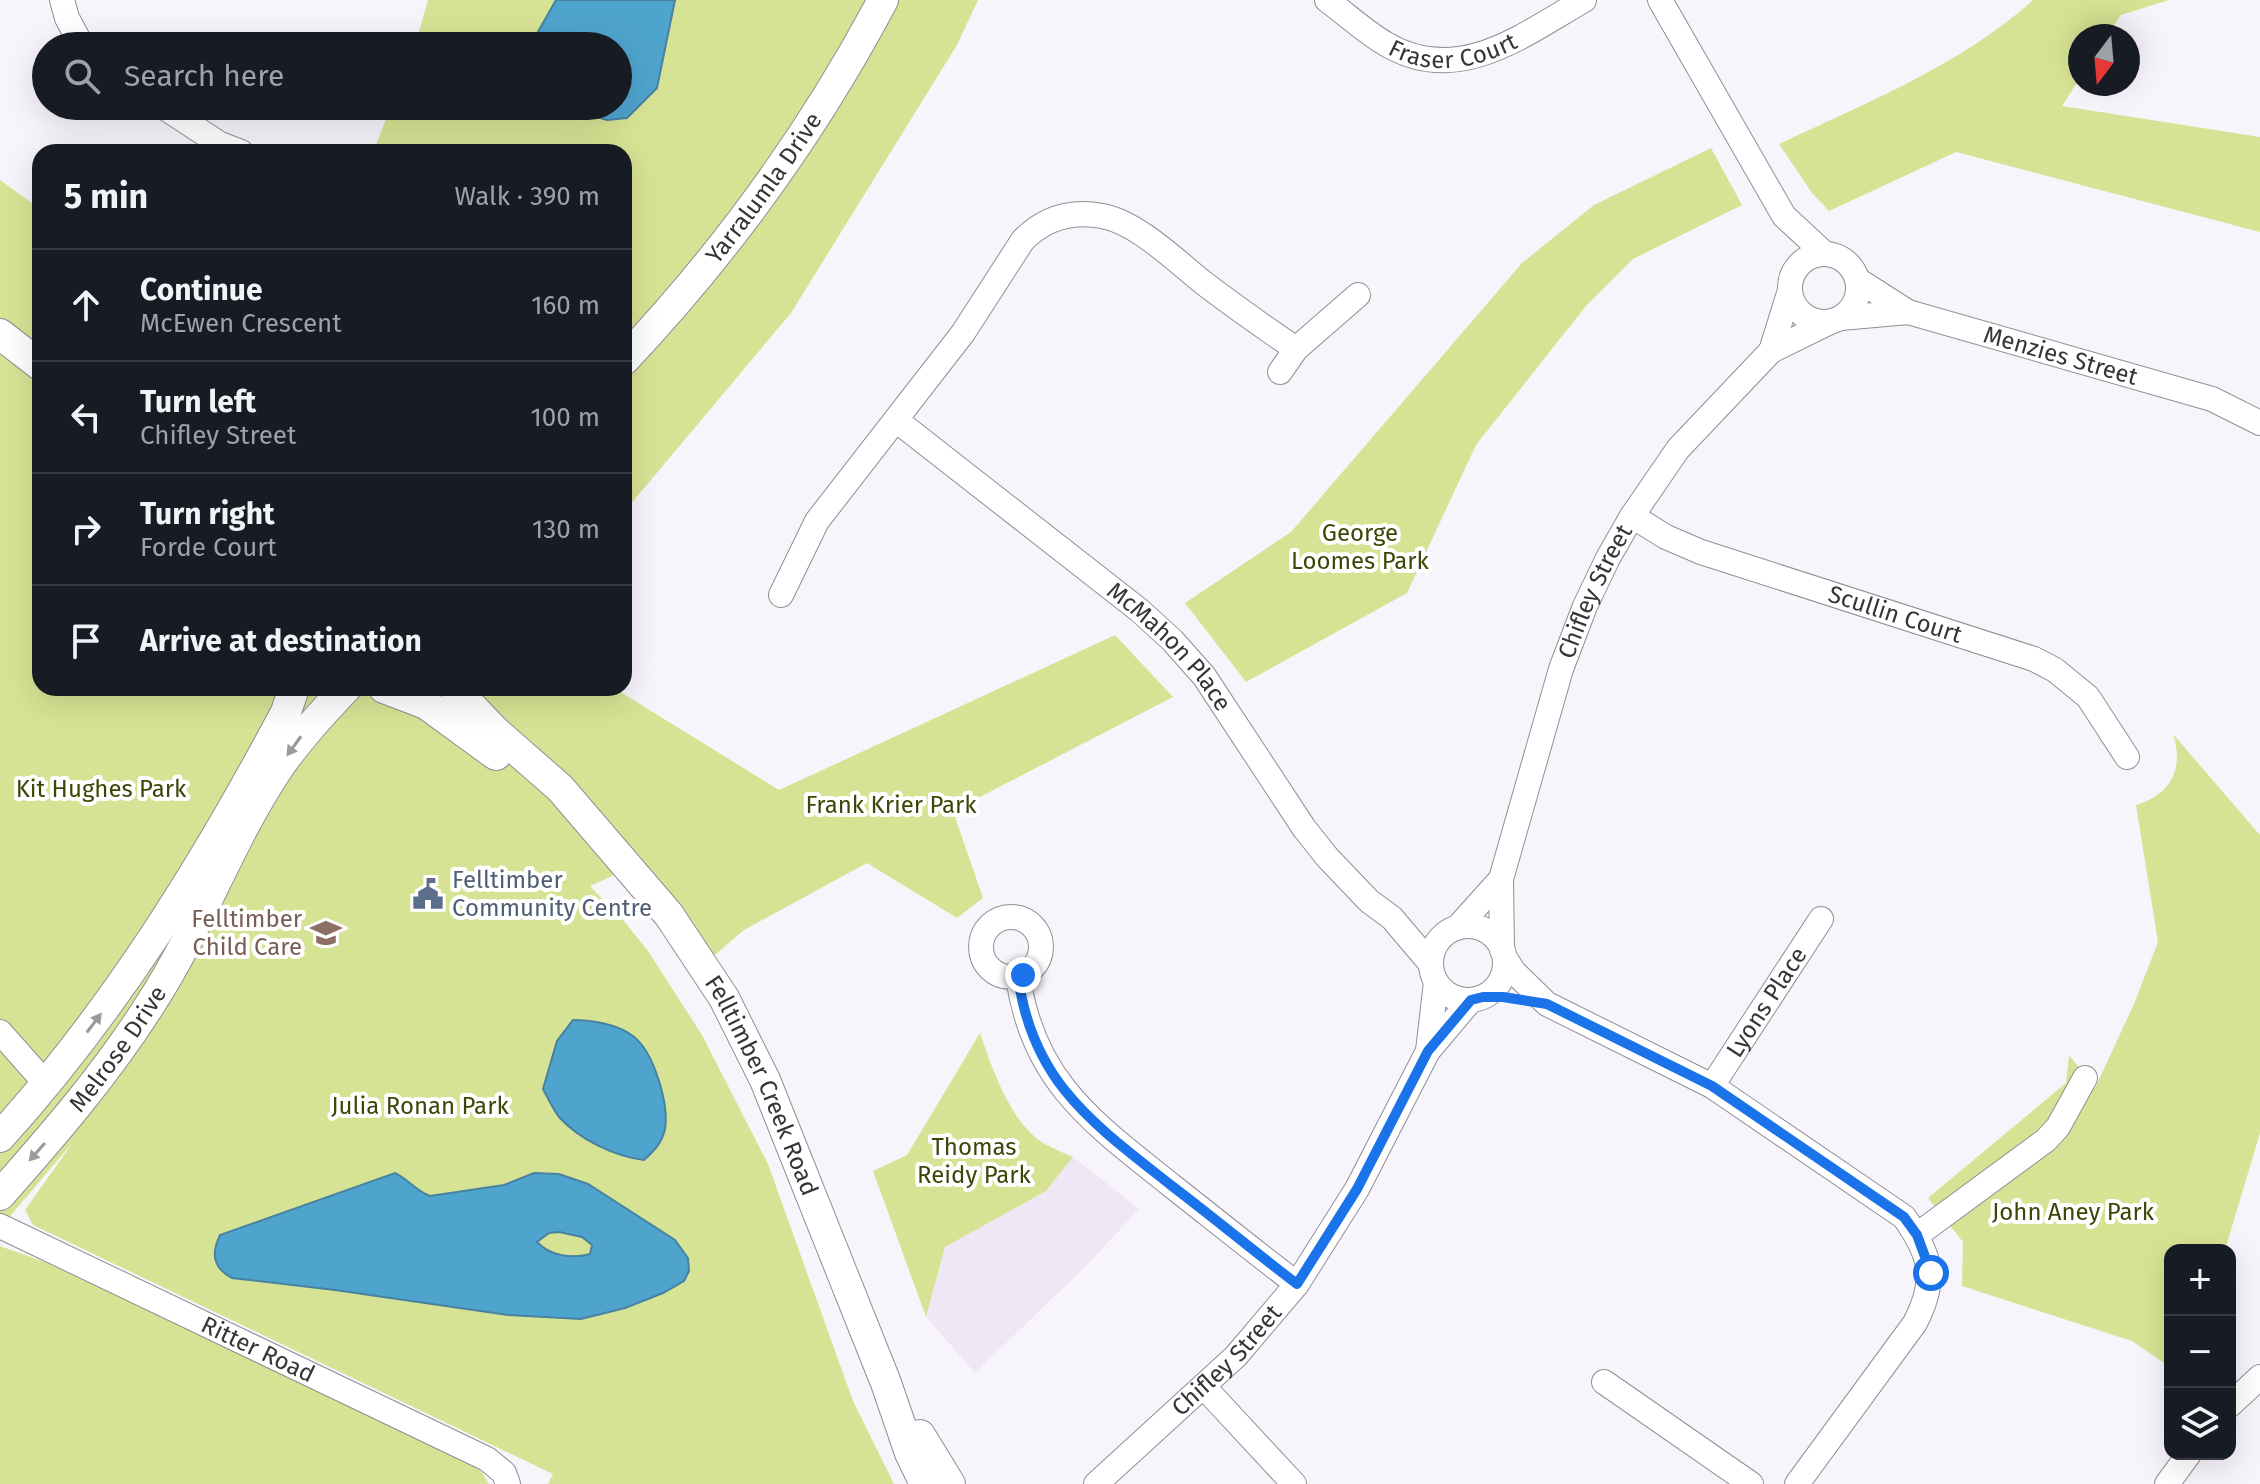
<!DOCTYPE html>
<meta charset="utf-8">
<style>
:root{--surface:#171b24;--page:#20242c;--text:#f1f3f6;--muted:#9ea1a6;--line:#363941}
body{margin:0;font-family:"Fira Sans",sans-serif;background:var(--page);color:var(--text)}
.controls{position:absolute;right:24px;bottom:24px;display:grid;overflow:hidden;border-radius:16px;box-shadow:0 8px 32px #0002}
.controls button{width:72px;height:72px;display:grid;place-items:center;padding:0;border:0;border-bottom:2px solid var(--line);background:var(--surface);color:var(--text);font:40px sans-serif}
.compass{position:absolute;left:2068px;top:24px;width:72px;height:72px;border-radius:50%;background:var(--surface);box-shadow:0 8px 32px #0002;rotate:196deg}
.stop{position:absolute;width:24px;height:24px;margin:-18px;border:6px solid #1a73e8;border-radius:50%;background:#fff}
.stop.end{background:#1a73e8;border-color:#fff;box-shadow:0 2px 8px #0008}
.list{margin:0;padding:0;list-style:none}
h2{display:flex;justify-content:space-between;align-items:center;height:104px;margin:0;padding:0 32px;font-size:34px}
h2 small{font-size:26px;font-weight:400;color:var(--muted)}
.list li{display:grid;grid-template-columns:52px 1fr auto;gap:24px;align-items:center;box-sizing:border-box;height:112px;padding:0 32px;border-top:2px solid var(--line)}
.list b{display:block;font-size:30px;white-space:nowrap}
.list p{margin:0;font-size:26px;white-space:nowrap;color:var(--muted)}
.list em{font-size:26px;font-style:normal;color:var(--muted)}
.icon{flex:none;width:44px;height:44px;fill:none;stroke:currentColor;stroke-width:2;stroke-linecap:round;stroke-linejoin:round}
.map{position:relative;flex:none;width:2260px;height:1484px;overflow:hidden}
.search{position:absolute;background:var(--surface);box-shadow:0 8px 32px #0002;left:32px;top:32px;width:600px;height:88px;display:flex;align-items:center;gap:20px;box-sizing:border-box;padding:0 28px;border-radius:44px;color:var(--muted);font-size:30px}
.panel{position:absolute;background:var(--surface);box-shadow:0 8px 32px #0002;left:32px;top:144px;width:600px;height:552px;border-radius:24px}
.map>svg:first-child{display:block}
.built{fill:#efe7f5}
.green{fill:#d7e394}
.water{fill:#4fa4ce;stroke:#4782a1;stroke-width:2;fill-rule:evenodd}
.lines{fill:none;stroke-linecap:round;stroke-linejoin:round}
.minor-casing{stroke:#918e94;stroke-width:26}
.major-casing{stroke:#918e94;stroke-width:32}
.minor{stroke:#fff;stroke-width:24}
.major{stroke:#fff;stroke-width:30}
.oneway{fill:#9a9a9b}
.route{stroke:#1a73e8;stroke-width:10}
.labels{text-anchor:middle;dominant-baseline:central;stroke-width:8;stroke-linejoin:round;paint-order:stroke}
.street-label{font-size:24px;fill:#353437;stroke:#fff}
.park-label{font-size:24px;fill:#3e4507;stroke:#fff}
.service-label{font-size:24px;fill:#4e5e75;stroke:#fff;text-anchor:start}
.education-label{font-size:24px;fill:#785e54;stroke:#fff;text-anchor:end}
</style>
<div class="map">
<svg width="2260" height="1484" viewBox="0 0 2260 1484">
<rect width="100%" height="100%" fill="#f8f4fb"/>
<polygon class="built" points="1073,1157 1139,1209 1089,1263 975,1373 926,1317 945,1247 1046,1191"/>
<g class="green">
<polygon points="428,0 978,0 957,45 791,313 624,512 624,152 364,152 374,150 391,106 618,106 618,46 415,46"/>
<path d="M2033,0H2169L2121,15L2107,36H2080V78L2062,106L2260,137V232L1956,152L1829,211L1812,193L1779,144C1866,103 1961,65 2033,0Z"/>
<polygon points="1711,148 1742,205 1633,259 1586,306 1476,445 1407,593 1246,682 1185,603 1291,532 1522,263 1594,205"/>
<polygon points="0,180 40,209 40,688 614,688 779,790 1115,635 1173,697 953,811 983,898 957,918 867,863 744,930 709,960 632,867 590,886 624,921 648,951 702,1035 768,1164 853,1401 894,1484 548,1484 553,1474 33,1225 25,1210 74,1141 0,1228"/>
<path d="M2173,734L2260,835V1133L2225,1250H2170V1367L2132,1341L1962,1286L1963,1242L1928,1198L2066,1083L2069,1055L2095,1088L2134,1004L2158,942L2136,805C2172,794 2184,768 2173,734Z"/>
<path d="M980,1033C992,1068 1011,1125 1045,1144C1054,1149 1064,1153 1073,1157L1046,1191L945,1247L926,1317L873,1171L907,1155Z"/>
<polygon points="0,1246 50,1264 162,1316 471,1464 482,1472 489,1484 0,1484"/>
</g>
<g class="water">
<polygon points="556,0 675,0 657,88 627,118 607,120 559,106 618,106 618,46 530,46"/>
<path d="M573,1020C592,1020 617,1024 633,1036C654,1052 669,1104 665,1129C662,1143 654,1151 644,1160C614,1156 580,1140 559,1117C553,1109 548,1098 543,1089L557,1041Z"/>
<path d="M395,1173C409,1180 416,1191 430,1196L504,1185L534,1173L559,1174L588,1184L675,1240L688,1258L689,1271L684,1281L663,1293L625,1308L581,1319L508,1315L335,1290L232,1278C213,1268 211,1254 220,1235ZM559,1232L582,1237L592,1245L590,1254C572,1259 550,1256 537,1242L549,1233Z"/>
</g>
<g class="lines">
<defs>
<g id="minor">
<polyline points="62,0 67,18 82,46"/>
<path id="s1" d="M1327,0C1346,14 1365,32 1386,44C1458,87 1523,35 1584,0"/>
<polyline points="1660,0 1784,216 1824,253"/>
<polyline points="162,106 220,144 241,152"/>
<circle cx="1824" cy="288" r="34"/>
<path id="s2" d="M1858,280L1908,312L2212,399L2260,423"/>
<polyline points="1841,318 1908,312"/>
<polyline points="1771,351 1790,290"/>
<polyline points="1280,372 1296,349 1358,295"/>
<path id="s3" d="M896,420L1139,610L1172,640L1204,676L1304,828L1327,857L1369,901L1392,918L1431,964"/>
<path id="s4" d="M1632,516L1666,537L1701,552L2034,659L2055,670L2088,697L2127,757"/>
<path d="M781,595L817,521L963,333L1023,240C1045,218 1071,210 1102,216C1137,222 1177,262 1205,284C1234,306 1265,328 1296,349"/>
<circle cx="1011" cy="947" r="30"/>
<circle cx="1468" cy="963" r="37"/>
<polyline points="1457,928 1501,879"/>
<path id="s5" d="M1502,950L1501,879L1561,669L1585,606L1608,558L1632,516L1678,449L1771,351L1830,322"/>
<path d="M1505,958L1514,972L1547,1004L1712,1086L1904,1217C1931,1255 1938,1279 1915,1323L1797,1484"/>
<path d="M1018,976C1032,1082 1095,1124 1172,1186C1214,1219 1255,1252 1297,1284"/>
<polyline points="0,1032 47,1085"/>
<polyline points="1428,1051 1436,982"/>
<path id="s6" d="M1712,1086L1821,919"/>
<path id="s7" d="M0,1226L487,1459L504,1473L508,1484"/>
<polyline points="1917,1235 2046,1140 2058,1127 2085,1078"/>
<polyline points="1604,1382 1751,1484"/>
<polyline points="1204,1387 1294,1484"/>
<polyline points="2230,1405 2260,1377"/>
<path id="s8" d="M1096,1484L1236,1356L1297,1284L1357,1189L1428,1051L1471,1000"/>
<polyline points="2167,1484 2189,1454"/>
</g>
<g id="major">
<polyline points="0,334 40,365"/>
<path id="s9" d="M624,360C726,252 813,132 883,0"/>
<polyline points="384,688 426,704 496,755"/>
<path id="s10" d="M454,688L496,732L560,788L669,915L724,998L765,1080L886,1383L910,1453L925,1484"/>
<path d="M0,1137C115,1010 206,863 286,712L294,688"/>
<path id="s11" d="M0,1195C54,1134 107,1073 151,1003C200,928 229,841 279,767C299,738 322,713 346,688"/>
<polyline points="920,1435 950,1484"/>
</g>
</defs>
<use href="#minor" class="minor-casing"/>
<use href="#major" class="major-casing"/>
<use href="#minor" class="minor"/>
<use href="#major" class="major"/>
</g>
<defs><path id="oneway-solid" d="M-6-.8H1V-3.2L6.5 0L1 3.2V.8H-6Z" transform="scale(2)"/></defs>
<g class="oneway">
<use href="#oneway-solid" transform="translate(294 746) rotate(126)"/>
<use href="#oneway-solid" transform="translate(94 1023) rotate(-53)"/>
<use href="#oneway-solid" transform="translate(37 1152) rotate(131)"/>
</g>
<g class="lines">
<path class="route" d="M1023,975L1018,976C1032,1083 1094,1124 1172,1186C1214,1218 1255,1252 1297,1284L1357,1189L1428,1051L1471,1000L1483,997H1503L1547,1004L1712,1086L1904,1217L1917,1235L1931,1273"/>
</g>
<defs>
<symbol id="civic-bare" viewBox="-9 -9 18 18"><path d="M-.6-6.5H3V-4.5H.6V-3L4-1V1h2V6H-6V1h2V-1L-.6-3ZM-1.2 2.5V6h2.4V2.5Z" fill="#5c6f8a" stroke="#fff" stroke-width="2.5" paint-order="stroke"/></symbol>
<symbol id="school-bare" viewBox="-9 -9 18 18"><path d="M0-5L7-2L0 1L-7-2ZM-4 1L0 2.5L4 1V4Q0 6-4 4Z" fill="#8d6e63" stroke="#fff" stroke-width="2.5" paint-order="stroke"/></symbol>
</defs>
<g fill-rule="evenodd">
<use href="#civic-bare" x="406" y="872" width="44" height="44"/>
<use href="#school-bare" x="304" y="911" width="44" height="44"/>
</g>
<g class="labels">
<g class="street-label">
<text stroke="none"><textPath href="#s1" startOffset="144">Fraser Court</textPath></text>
<text stroke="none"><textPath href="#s9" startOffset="222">Yarralumla Drive</textPath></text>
<text stroke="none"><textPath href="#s2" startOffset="218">Menzies Street</textPath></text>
<text stroke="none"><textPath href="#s5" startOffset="374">Chifley Street</textPath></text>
<text stroke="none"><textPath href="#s4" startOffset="282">Scullin Court</textPath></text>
<text stroke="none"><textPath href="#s3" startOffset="356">McMahon Place</textPath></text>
<text stroke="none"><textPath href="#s6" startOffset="100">Lyons Place</textPath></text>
<text stroke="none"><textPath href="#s11" startOffset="188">Melrose Drive</textPath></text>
<text stroke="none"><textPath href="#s10" startOffset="508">Felltimber Creek Road</textPath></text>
<text stroke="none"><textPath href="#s7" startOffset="286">Ritter Road</textPath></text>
<text stroke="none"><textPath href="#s8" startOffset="180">Chifley Street</textPath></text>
</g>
<g class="park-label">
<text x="1360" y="533">George<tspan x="1360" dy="28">Loomes Park</tspan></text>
<text x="101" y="789">Kit Hughes Park</text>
<text x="891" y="805">Frank Krier Park</text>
<text x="420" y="1106">Julia Ronan Park</text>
<text x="974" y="1147">Thomas<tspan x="974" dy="28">Reidy Park</tspan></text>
<text x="2073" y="1212">John Aney Park</text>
</g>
<g class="service-label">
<text x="452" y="880">Felltimber<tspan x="452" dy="28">Community Centre</tspan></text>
</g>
<g class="education-label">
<text x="302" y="919">Felltimber<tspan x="302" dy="28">Child Care</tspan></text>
</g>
</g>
</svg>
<div class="controls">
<button>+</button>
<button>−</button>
<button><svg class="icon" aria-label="layers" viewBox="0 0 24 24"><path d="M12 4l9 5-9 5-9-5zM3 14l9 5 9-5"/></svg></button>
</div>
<svg class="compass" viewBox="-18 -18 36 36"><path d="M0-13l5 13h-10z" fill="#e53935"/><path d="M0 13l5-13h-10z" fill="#9ea1a6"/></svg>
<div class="stop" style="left:1931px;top:1273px"></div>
<div class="stop end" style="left:1023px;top:975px"></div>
<div class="search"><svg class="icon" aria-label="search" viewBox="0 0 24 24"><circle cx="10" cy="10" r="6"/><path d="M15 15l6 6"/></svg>Search here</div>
<section class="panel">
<h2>5 min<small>Walk · 390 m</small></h2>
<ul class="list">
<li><svg class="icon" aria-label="ahead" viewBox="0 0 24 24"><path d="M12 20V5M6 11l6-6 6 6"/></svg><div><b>Continue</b><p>McEwen Crescent</p></div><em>160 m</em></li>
<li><svg class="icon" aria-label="left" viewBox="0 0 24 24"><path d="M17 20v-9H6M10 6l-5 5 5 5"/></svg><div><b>Turn left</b><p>Chifley Street</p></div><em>100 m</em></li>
<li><svg class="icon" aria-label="right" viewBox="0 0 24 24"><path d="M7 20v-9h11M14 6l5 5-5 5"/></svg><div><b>Turn right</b><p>Forde Court</p></div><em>130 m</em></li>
<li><svg class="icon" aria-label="arrive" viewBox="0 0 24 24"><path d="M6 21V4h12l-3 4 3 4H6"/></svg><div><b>Arrive at destination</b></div></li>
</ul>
</section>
</div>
